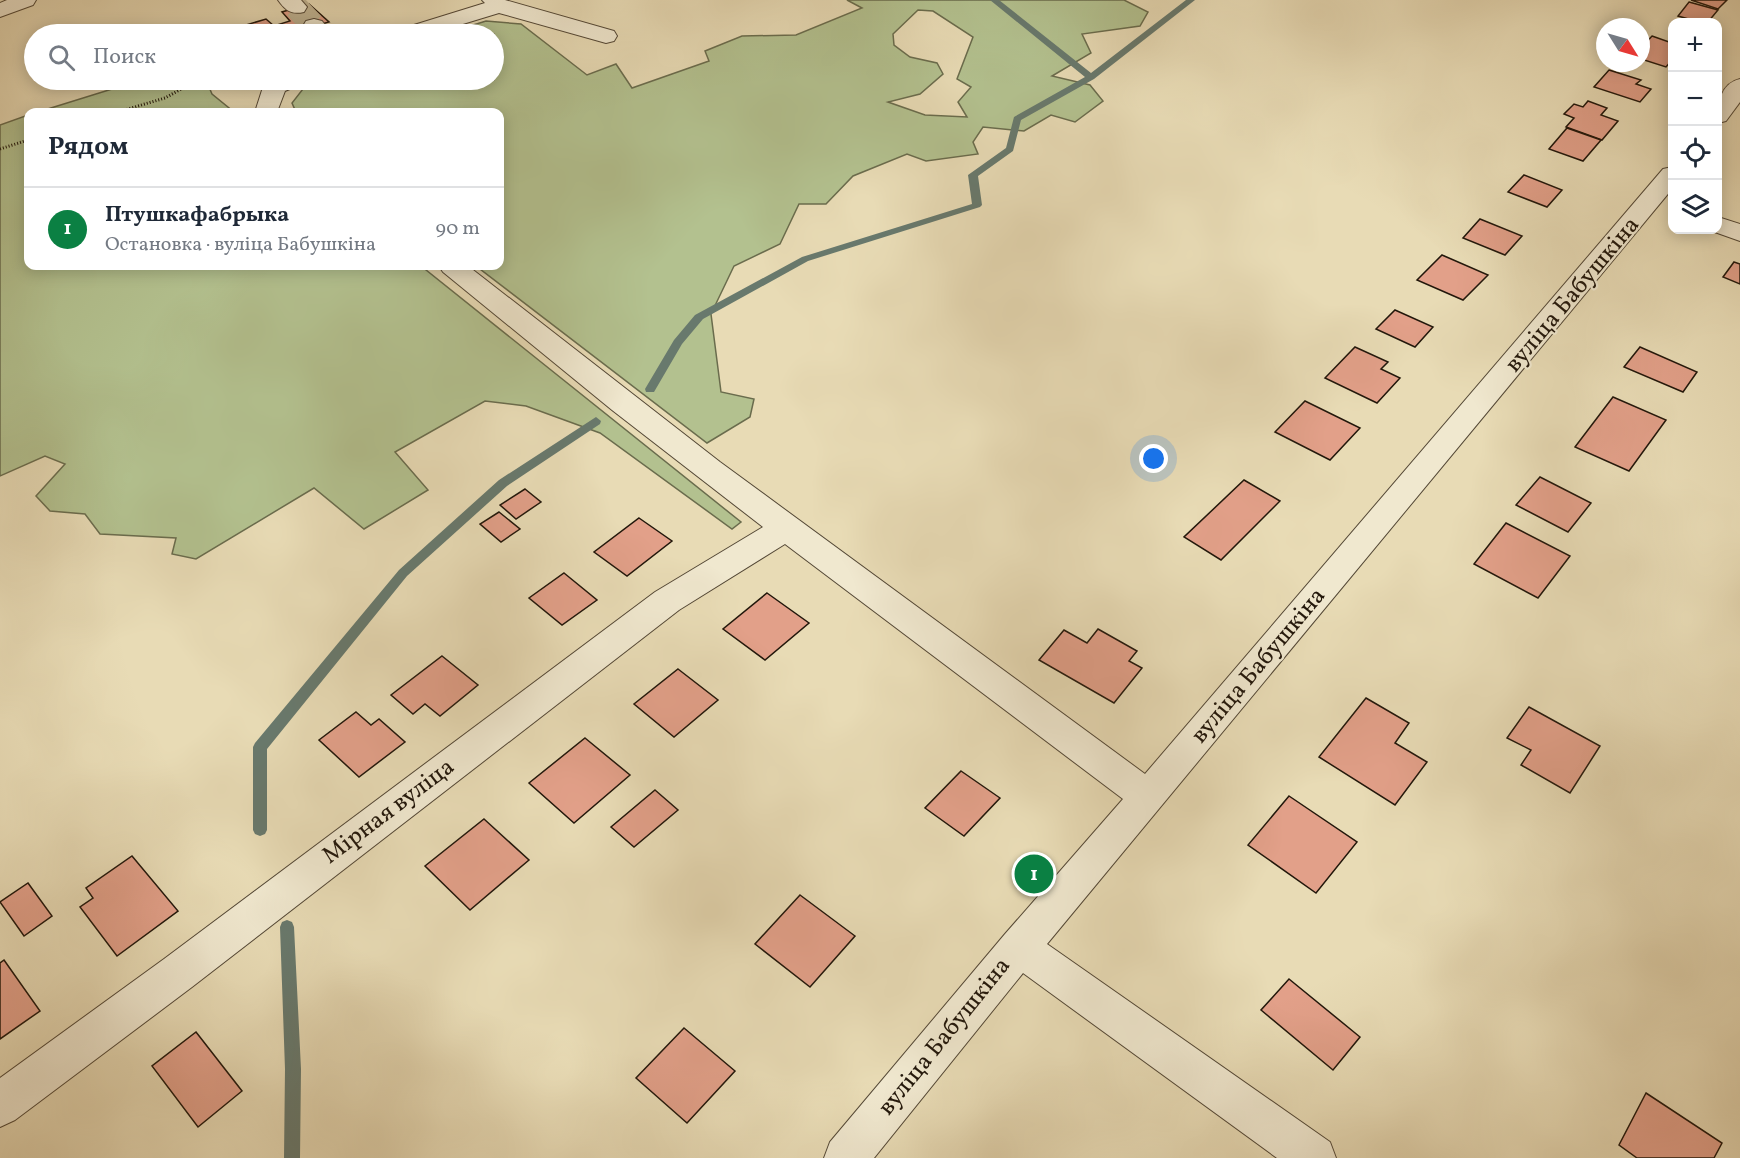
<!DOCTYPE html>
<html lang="ru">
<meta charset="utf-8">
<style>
:root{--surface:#fff;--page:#f2f2f3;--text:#1f2937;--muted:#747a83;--line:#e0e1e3;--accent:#0b8043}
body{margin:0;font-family:Vollkorn,serif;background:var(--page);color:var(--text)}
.controls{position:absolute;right:18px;top:18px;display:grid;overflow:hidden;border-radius:12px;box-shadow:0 3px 15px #0003}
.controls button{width:54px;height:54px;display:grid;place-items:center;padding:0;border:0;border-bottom:2px solid var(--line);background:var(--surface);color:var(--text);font:30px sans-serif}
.compass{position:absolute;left:1596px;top:18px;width:54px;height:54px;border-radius:50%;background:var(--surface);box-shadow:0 3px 15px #0003;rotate:127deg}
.you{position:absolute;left:1154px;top:459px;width:21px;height:21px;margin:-15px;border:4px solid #fff;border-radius:50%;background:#1a73e8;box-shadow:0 0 0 9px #1a73e833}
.badge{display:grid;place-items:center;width:39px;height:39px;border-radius:50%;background:var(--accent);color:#fff;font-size:20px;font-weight:700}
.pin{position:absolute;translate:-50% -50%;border:3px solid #fff;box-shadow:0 2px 6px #0006}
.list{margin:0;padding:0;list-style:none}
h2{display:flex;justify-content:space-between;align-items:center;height:78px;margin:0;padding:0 24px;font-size:26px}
h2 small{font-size:20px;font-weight:400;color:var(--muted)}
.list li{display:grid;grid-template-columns:39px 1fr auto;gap:18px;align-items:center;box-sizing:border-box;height:84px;padding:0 24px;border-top:2px solid var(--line)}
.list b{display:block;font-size:22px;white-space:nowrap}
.list p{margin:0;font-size:20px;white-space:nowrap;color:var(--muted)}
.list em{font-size:20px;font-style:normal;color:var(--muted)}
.icon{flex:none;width:33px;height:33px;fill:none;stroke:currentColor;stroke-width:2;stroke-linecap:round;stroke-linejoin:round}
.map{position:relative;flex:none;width:1740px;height:1158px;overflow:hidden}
.search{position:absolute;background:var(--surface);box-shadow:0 3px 15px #0003;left:24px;top:24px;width:480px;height:66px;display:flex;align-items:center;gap:15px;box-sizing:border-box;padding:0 21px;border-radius:33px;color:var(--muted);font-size:22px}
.panel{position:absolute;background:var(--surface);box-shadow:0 3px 15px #0003;left:24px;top:108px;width:480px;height:162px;border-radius:12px}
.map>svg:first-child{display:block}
.green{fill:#b3c18f;stroke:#6a6c4d;stroke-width:1.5;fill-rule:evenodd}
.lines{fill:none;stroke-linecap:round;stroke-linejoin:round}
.stream{fill:#68796d;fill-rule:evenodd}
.building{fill:#e2a089;stroke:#22170b;stroke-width:1.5}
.minor-tunnel{stroke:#c0b493;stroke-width:24;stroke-dasharray:24 12;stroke-linecap:butt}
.minor-casing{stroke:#544836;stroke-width:2}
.path{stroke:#22170b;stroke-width:3;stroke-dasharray:1 2;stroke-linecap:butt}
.minor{fill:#f0e8cf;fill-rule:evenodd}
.labels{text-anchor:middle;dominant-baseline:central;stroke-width:4.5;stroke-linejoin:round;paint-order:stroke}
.street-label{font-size:24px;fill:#22170b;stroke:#f0e8cf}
</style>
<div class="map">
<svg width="1740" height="1158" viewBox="0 0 1740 1158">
<rect width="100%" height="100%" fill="#e8dbb5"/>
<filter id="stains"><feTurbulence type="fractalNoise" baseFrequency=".00333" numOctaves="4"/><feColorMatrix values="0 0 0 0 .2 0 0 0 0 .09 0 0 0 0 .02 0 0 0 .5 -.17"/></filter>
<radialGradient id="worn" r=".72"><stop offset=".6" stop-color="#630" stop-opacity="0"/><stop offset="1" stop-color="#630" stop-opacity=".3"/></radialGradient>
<g class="green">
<path d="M847,0H1124L1148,12L1140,26L1082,34L1091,53L1052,76L1090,85L1103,101L1075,122L1051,115L1024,131L983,127L973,142L978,154L926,161L907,154L853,176L826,204H799L780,244L734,266L711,314L721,392L754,399L750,417L707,443L476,266H500V112H296L292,103L306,85L317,80H494V34H444L486,21L521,24L587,75L616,64L632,88L709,61L705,51L742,36L796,35L862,8ZM918,10L933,11L973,37L957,79L971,87L958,102L967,117L925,115L888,102L920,94L943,74L937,63L910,57L894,45L893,34Z"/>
<polygon points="141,80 206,80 212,94 234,112 38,112"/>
<polygon points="28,115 28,266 421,266 741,522 732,529 600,433 526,406 485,401 395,452 428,490 364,529 314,488 196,559 172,554 176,538 100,534 85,514 50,511 36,496 65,464 45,456 0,476 0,125"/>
</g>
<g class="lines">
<g class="stream">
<polygon points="990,0 999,0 1091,73 1186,0 1195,0 1094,79 1021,120 1013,151 978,176 982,205 980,207 808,261 703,319 682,344 654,392 646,392 645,389 674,340 695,315 802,257 972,204 968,175 1006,148 1014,117 1085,77"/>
<polygon points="596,417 601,421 600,424 507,486 407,576 267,749 267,830 265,834 260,836 255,834 253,830 253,747 255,743 399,570 499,480"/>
<polygon points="287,920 292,922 294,927 301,1069 300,1158 284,1158 285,1069 280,927 282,922"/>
</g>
</g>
<g class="building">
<polygon points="1691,0 1727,0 1718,9"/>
<polygon points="1689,2 1718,10 1708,22 1699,22 1678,16"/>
<polygon points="309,4 329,22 287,34 216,34 266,19 274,26 290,21 282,12"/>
<polygon points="1652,36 1672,43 1672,60 1666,67 1641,59 1641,48"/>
<polygon points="1609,70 1641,80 1636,84 1651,89 1640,102 1594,87"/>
<polygon points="1588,101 1607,108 1601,115 1618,121 1602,140 1566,127 1574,118 1564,114 1574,104 1583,107"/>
<polygon points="1567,128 1601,140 1583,161 1549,149"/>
<polygon points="1524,175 1562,190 1547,207 1508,192"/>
<polygon points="1480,219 1522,236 1505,255 1463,238"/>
<polygon points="1442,255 1488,275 1463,300 1417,280"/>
<polygon points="1734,262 1740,264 1740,284 1723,277"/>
<polygon points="1395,310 1433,327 1415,347 1376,329"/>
<polygon points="1355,347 1388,362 1381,369 1400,378 1377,403 1325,378"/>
<polygon points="1640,347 1697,372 1683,392 1624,367"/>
<polygon points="1613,397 1666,420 1629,471 1575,447"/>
<polygon points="1305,401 1360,428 1330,460 1275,432"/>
<polygon points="1540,477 1591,503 1568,532 1516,505"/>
<polygon points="1244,480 1280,501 1221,560 1184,537"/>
<polygon points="525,489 541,502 516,519 500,505"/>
<polygon points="499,512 520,529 501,542 480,524"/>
<polygon points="639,518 672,541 627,576 594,552"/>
<polygon points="1506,523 1570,556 1538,598 1474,564"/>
<polygon points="564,573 597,600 562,625 529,598"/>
<polygon points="767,593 809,623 765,660 723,629"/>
<polygon points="1098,629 1137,651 1129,661 1142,668 1114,703 1039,660 1064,630 1087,643"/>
<polygon points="442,656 478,685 440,716 425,704 413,714 391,695"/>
<polygon points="678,669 718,700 674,737 634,704"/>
<polygon points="1366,698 1409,723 1395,743 1427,762 1395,805 1319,757"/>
<polygon points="1529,707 1600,746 1570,793 1521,765 1531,750 1507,738"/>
<polygon points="356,712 371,725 379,719 405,742 359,777 319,740"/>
<polygon points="585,738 630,775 574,823 529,783"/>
<polygon points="961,771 1000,798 964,836 925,808"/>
<polygon points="655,790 678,810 634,847 611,827"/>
<polygon points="1289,796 1357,842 1316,893 1248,845"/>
<polygon points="484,819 529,860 470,910 425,866"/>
<polygon points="132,856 178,911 117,956 80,907 93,898 86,888"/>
<polygon points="28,883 52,916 24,936 0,902"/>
<polygon points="800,895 855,936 810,987 755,944"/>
<polygon points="4,960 40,1011 0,1039 0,963"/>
<polygon points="1289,979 1360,1037 1333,1070 1261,1010"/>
<polygon points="684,1028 735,1071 687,1123 636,1078"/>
<polygon points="196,1032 242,1091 198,1127 152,1066"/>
<polygon points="1646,1093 1722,1143 1714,1158 1637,1158 1619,1145"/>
</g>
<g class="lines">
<polyline class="minor-tunnel" points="296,7 314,26"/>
<defs>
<g id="minor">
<polygon points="7,0 36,0 33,5 0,17 0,3"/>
<path d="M278,0H301L307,7L304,12C291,15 285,10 278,0Z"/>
<polygon points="482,0 505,0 614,31 617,36 614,41 606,43 499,13 430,34 398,34 401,29 485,3"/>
<polygon points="314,19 322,21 332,34 310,34 303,26 306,21"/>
<path d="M1740,79V102L1726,121L1718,123C1718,105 1719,84 1740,79Z"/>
<polygon points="273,80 303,80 299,85 285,91 277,112 255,112 263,87"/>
<polygon points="1672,167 1672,189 1047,944 1330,1142 1336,1158 1277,1158 1023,973 874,1158 824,1158 830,1142 1005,934 1123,799 785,544 679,610 192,987 15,1120 0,1127 0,1078 164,959 655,592 763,527 612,410 443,272 439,266 468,266 720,462 1145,774 1663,169"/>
<polygon points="1718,217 1740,224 1740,241 1709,230 1718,230"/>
</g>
</defs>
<use href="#minor" class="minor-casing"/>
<g class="path">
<polyline points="118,112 165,98 194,82 204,80"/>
<polyline points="0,149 28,140"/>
</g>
<use href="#minor" class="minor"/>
</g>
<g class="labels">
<g class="street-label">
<text transform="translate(1573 295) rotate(-50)">вуліца Бабушкіна</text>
<text transform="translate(1259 666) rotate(-50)">вуліца Бабушкіна</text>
<text transform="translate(389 812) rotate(-37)">Мірная вуліца</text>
<text transform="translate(945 1037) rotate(-51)">вуліца Бабушкіна</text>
</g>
</g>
<rect width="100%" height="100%" filter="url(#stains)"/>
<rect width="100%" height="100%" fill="url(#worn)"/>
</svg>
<div class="controls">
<button>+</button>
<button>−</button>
<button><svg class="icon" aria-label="locate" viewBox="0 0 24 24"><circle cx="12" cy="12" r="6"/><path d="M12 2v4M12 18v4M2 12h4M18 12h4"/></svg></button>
<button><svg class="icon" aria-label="layers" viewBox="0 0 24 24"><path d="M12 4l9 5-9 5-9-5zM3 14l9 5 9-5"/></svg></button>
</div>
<svg class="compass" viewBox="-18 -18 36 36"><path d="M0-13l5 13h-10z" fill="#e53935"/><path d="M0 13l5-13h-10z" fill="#747a83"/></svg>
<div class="you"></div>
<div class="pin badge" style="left:1034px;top:874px">1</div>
<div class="search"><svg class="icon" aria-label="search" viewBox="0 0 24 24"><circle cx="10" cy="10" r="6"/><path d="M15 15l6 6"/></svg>Поиск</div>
<section class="panel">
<h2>Рядом<small></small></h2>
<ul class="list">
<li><span class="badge">1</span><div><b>Птушкафабрыка</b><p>Остановка · вуліца Бабушкіна</p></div><em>90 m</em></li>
</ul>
</section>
</div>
